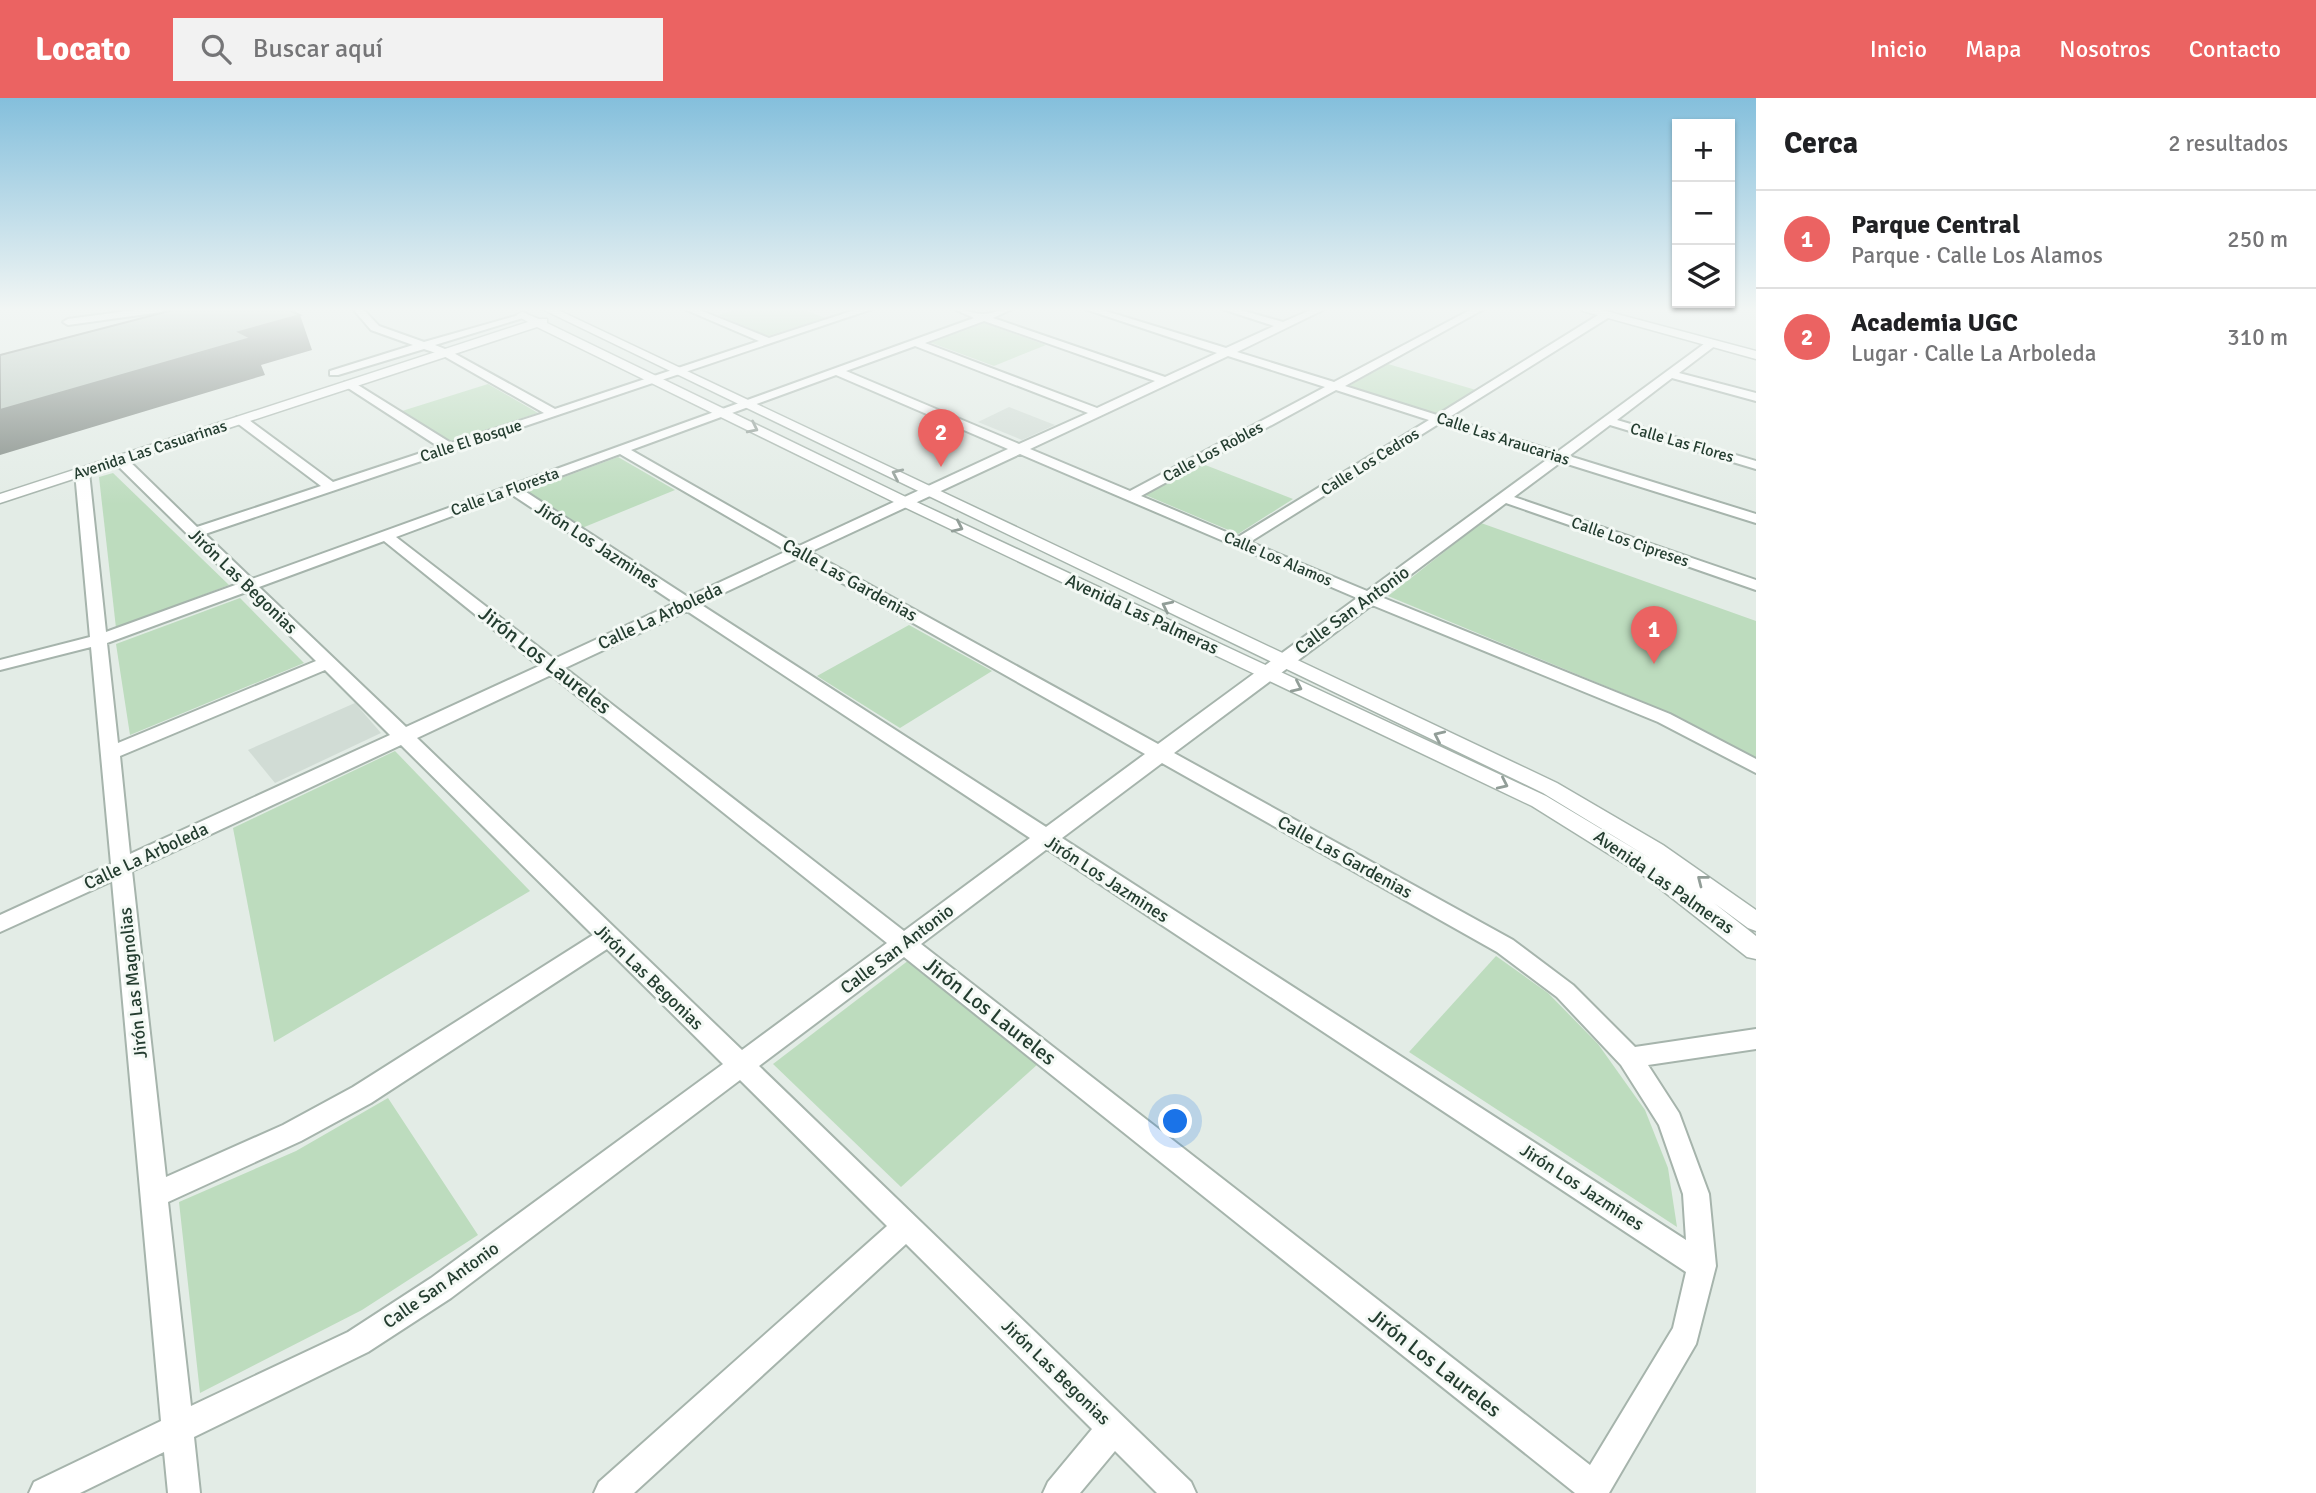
<!DOCTYPE html>
<html lang="es">
<meta charset="utf-8">
<style>
:root{--surface:#fff;--page:#f2f2f2;--text:#202124;--muted:#757577;--line:#e0e0e0;--accent:#eb6362}
body{margin:0;font-family:Signika,sans-serif;background:var(--page);color:var(--text)}
.controls{position:absolute;right:21px;top:21px;display:grid;overflow:hidden;border-radius:0px;box-shadow:0 2px 5px #0004}
.controls button{width:63px;height:63px;display:grid;place-items:center;padding:0;border:0;border-bottom:2px solid var(--line);background:var(--surface);color:var(--text);font:35px sans-serif}
.you{position:absolute;left:1176px;top:1024px;width:24px;height:24px;margin:-18px;border:5px solid #fff;border-radius:50%;background:#1a73e8;box-shadow:0 0 0 10px #1a73e833}
.badge{display:grid;place-items:center;width:46px;height:46px;border-radius:50%;background:var(--accent);color:#fff;font-size:23px;font-weight:700}
.pin{position:absolute;translate:-50% -58px;filter:drop-shadow(0 2px 4px #0008)}
.pin::after{content:'';position:absolute;top:37px;width:24px;height:21px;background:inherit;clip-path:polygon(0 0,100% 0,50% 100%)}
.list{margin:0;padding:0;list-style:none}
h2{display:flex;justify-content:space-between;align-items:center;height:91px;margin:0;padding:0 28px;font-size:30px}
h2 small{font-size:23px;font-weight:400;color:var(--muted)}
.list li{display:grid;grid-template-columns:46px 1fr auto;gap:21px;align-items:center;box-sizing:border-box;height:98px;padding:0 28px;border-top:2px solid var(--line)}
.list b{display:block;font-size:26px;white-space:nowrap}
.list p{margin:0;font-size:23px;white-space:nowrap;color:var(--muted)}
.list em{font-size:23px;font-style:normal;color:var(--muted)}
.icon{flex:none;width:38px;height:38px;fill:none;stroke:currentColor;stroke-width:2;stroke-linecap:round;stroke-linejoin:round}
.map{position:relative;flex:none;width:1756px;height:1395px;overflow:hidden}
header{display:flex;align-items:center;gap:42px;box-sizing:border-box;height:98px;padding:0 35px;background:var(--accent);color:#fff}
header strong{font-size:33px}
nav{display:flex;gap:38px;margin-inline-start:auto;font-size:24px}
.search{width:490px;height:63px;background:var(--page);display:flex;align-items:center;gap:18px;box-sizing:border-box;padding:0 24px;border-radius:0px;color:var(--muted);font-size:26px}
main{display:flex}
aside{flex:1;background:var(--surface)}
.map>svg:first-child{display:block}
.built{fill:#d1dcd5}
.green{fill:#bddcbe}
.lines{fill:none;stroke-linecap:round;stroke-linejoin:round}
.minor-casing{stroke:#a6b4ac;stroke-width:4}
.tertiary-casing{stroke:#a6b4ac;stroke-width:3}
.minor{fill:#fff;fill-rule:evenodd}
.tertiary{fill:#fff;fill-rule:evenodd}
.shaded-wall{fill:#828b85}
.building{fill:#b9c7be;stroke:#828b85;stroke-width:2}
.oneway{stroke:#929e98}
.labels{text-anchor:middle;dominant-baseline:central;stroke-width:6;stroke-linejoin:round;paint-order:stroke}
.far-street-label{font-size:16px;fill:#243d30;stroke:#f4f9f5}
.street-label{font-size:18px;fill:#243d30;stroke:#f4f9f5}
.near-street-label{font-size:21px;fill:#243d30;stroke:#f4f9f5}
</style>
<header>
<strong>Locato</strong>
<div class="search"><svg class="icon" aria-label="search" viewBox="0 0 24 24"><circle cx="10" cy="10" r="6"/><path d="M15 15l6 6"/></svg>Buscar aquí</div>
<nav><a>Inicio</a><a>Mapa</a><a>Nosotros</a><a>Contacto</a></nav>
</header>
<main>
<div class="map">
<svg width="1756" height="1395" viewBox="0 0 1756 1395">
<rect width="100%" height="100%" fill="#e3ece6"/>
<g class="built">
<polygon points="1009,309 1055,327 1022,342 978,324"/>
<polygon points="355,605 381,635 275,685 248,652"/>
</g>
<g class="green">
<polygon points="738,211 802,211 825,220 768,238 718,217"/>
<polygon points="982,224 1046,247 994,268 929,244"/>
<polygon points="1388,266 1476,292 1436,317 1347,289"/>
<polygon points="488,286 538,315 449,344 402,313"/>
<polygon points="618,359 675,392 582,430 526,393"/>
<polygon points="1200,365 1293,401 1238,436 1143,396"/>
<polygon points="113,375 229,487 116,530 99,379"/>
<polygon points="1481,425 1756,523 1756,661 1656,609 1388,498"/>
<polygon points="240,500 304,565 130,637 116,546"/>
<polygon points="909,527 992,573 900,630 817,578"/>
<polygon points="395,653 530,793 274,944 233,730"/>
<polygon points="1496,858 1548,895 1598,946 1645,1012 1668,1070 1677,1129 1409,954"/>
<polygon points="909,862 1038,966 901,1089 773,966"/>
<polygon points="388,1000 478,1137 362,1212 200,1295 179,1104 296,1053"/>
</g>
<g class="lines">
<defs>
<g id="minor">
<polygon points="142,211 166,211 161,214 68,227 63,224 68,221"/>
<path d="M353,211H363L379,228L424,244L526,215V219L435,247L450,253L555,311L759,243L684,211H697L769,240L858,211H872L205,436L252,481L974,220L954,211C964,211 974,216 983,216C992,216 1002,211 1012,211L993,220L1165,279L1217,255L1085,211H1099L1226,250L1274,228L1222,211H1237L1283,224L1313,211H1325L1237,254L1334,284L1472,211H1484L1345,288L1437,317L1603,214H1611V218L1448,320L1557,354L1708,243H1716V247L1679,275L1756,295V303L1672,280L1617,322L1756,363V371L1610,327L1569,358L1756,416V425L1561,364L1514,399L1756,482V492L1506,405L1381,499L1670,616L1756,661V675L1658,624L1372,507L1174,655L1513,842L1573,887L1635,949L1756,931V951L1648,967L1679,1015L1709,1096L1716,1168L1696,1246L1609,1395H1575L904,859L759,968L1191,1384L1196,1395H1157L1115,1353L1080,1395H1043L1048,1384L1092,1331L906,1146L634,1395H594L599,1384L887,1128L740,982L451,1200L368,1254L194,1339L200,1395H168L164,1354L80,1395H29L34,1384L161,1323L112,783L0,834V817L111,766L91,549L0,572V562L90,539L75,374L77,371L82,370L89,374L106,534L238,486L115,365V359H125L197,429L321,388L237,325V319H245L333,384L439,349L345,288V284H353L451,345L544,315L442,257L424,251L338,277H330V273L413,247L371,232ZM984,223L1155,283L1097,310L925,245ZM915,248L1088,315L1019,346L846,273ZM1228,258L1325,289L1130,393L1030,351ZM836,277L1008,351L799,448L631,352ZM1336,292L1429,322L1238,439L1141,398ZM1440,325L1549,360L1367,493L1250,444ZM620,356L787,453L688,499L523,392ZM1020,356L1357,500L1158,646L810,454ZM511,396L675,505L554,561L396,439ZM384,443L539,568L406,629L259,489ZM798,460L1145,656L1046,729L700,506ZM246,494L316,563L118,645L107,545ZM687,513L1030,740L904,833L565,570ZM325,572L390,637L130,756L120,658ZM551,577L887,845L742,952L417,640ZM401,647L593,837L353,989L283,1027L166,1079L132,773ZM1162,665L1497,854L1557,899L1621,967L1659,1027L1683,1096L1686,1142L1062,740ZM1047,751L1686,1174L1673,1230L1590,1367L921,846ZM607,851L723,966L431,1180L348,1234L191,1308L168,1104L301,1043L371,1005Z"/>
</g>
<g id="tertiary">
<polygon points="542,211 556,211 1557,685 1663,747 1756,812 1756,833 1748,830 1714,805 1756,838 1756,861 1747,859 1644,778 1532,708 900,407 537,229 0,405 0,396 528,224 516,217 522,214 539,221 547,221 547,225 910,401 1546,698 1653,762 1543,695"/>
<polygon points="1582,211 1598,211 1756,253 1756,261 1583,213"/>
</g>
</defs>
<use href="#minor" class="minor-casing"/>
<use href="#tertiary" class="tertiary-casing"/>
<use href="#minor" class="minor"/>
<use href="#tertiary" class="tertiary"/>
</g>
<polygon class="shaded-wall" points="282,211 289,211 292,219 300,217 312,252 261,267 265,277 0,357 0,312 239,234"/>
<polygon class="building" points="177,211 287,211 300,217 239,234 251,240 0,312 0,257"/>
<defs><path id="oneway-chevron" d="M-2-3.5L2.5 0L-2 3.5" fill="none" stroke-width="1.6" stroke-linecap="round" stroke-linejoin="round" transform="scale(1.75)"/></defs>
<g class="oneway">
<use href="#oneway-chevron" transform="translate(753 330) rotate(26)"/>
<use href="#oneway-chevron" transform="translate(897 376) rotate(-155)"/>
<use href="#oneway-chevron" transform="translate(958 429) rotate(25)"/>
<use href="#oneway-chevron" transform="translate(1167 508) rotate(-154)"/>
<use href="#oneway-chevron" transform="translate(1297 589) rotate(25)"/>
<use href="#oneway-chevron" transform="translate(1439 638) rotate(-155)"/>
<use href="#oneway-chevron" transform="translate(1503 686) rotate(25)"/>
<use href="#oneway-chevron" transform="translate(1702 782) rotate(-142)"/>
</g>
<linearGradient id="sky" x2="0" y2="1"><stop stop-color="#84bfdc"/><stop offset="0.52" stop-color="#f2f6f4"/><stop offset="1" stop-color="#f2f6f4" stop-opacity="0"/></linearGradient>
<rect width="1756" height="406" fill="url(#sky)"/>
<g class="labels">
<g class="far-street-label">
<text transform="translate(1503 341) rotate(18)">Calle Las Araucarias</text>
<text transform="translate(471 343) rotate(-18)">Calle El Bosque</text>
<text transform="translate(1682 345) rotate(16)">Calle Las Flores</text>
<text transform="translate(150 352) rotate(-18)">Avenida Las Casuarinas</text>
<text transform="translate(1213 354) rotate(-28)">Calle Los Robles</text>
<text transform="translate(1370 364) rotate(-32)">Calle Los Cedros</text>
<text transform="translate(505 394) rotate(-20)">Calle La Floresta</text>
<text transform="translate(1630 444) rotate(19)">Calle Los Cipreses</text>
<text transform="translate(1278 461) rotate(23)">Calle Los Alamos</text>
</g>
<g class="street-label">
<text transform="translate(597 447) rotate(33)">Jirón Los Jazmines</text>
<text transform="translate(850 482) rotate(29)">Calle Las Gardenias</text>
<text transform="translate(243 483) rotate(44)">Jirón Las Begonias</text>
<text transform="translate(1352 512) rotate(-36)">Calle San Antonio</text>
<text transform="translate(1142 516) rotate(25)">Avenida Las Palmeras</text>
<text transform="translate(660 518) rotate(-25)">Calle La Arboleda</text>
<text transform="translate(146 758) rotate(-25)">Calle La Arboleda</text>
<text transform="translate(1345 759) rotate(29)">Calle Las Gardenias</text>
<text transform="translate(1107 781) rotate(33)">Jirón Los Jazmines</text>
<text transform="translate(1664 784) rotate(35)">Avenida Las Palmeras</text>
<text transform="translate(897 851) rotate(-37)">Calle San Antonio</text>
<text transform="translate(649 879) rotate(44)">Jirón Las Begonias</text>
<text transform="translate(133 885) rotate(-96)">Jirón Las Magnolias</text>
<text transform="translate(1582 1089) rotate(33)">Jirón Los Jazmines</text>
<text transform="translate(441 1187) rotate(-35)">Calle San Antonio</text>
<text transform="translate(1056 1274) rotate(44)">Jirón Las Begonias</text>
</g>
<g class="near-street-label">
<text transform="translate(545 562) rotate(38)">Jirón Los Laureles</text>
<text transform="translate(990 913) rotate(38)">Jirón Los Laureles</text>
<text transform="translate(1435 1265) rotate(38)">Jirón Los Laureles</text>
</g>
</g>
</svg>
<div class="controls">
<button>+</button>
<button>−</button>
<button><svg class="icon" aria-label="layers" viewBox="0 0 24 24"><path d="M12 4l9 5-9 5-9-5zM3 14l9 5 9-5"/></svg></button>
</div>
<div class="you"></div>
<div class="pin badge" style="left:1654px;top:566px">1</div>
<div class="pin badge" style="left:941px;top:369px">2</div>
</div>
<aside>
<h2>Cerca<small>2 resultados</small></h2>
<ul class="list">
<li><span class="badge">1</span><div><b>Parque Central</b><p>Parque · Calle Los Alamos</p></div><em>250 m</em></li>
<li><span class="badge">2</span><div><b>Academia UGC</b><p>Lugar · Calle La Arboleda</p></div><em>310 m</em></li>
</ul>
</aside>
</main>
